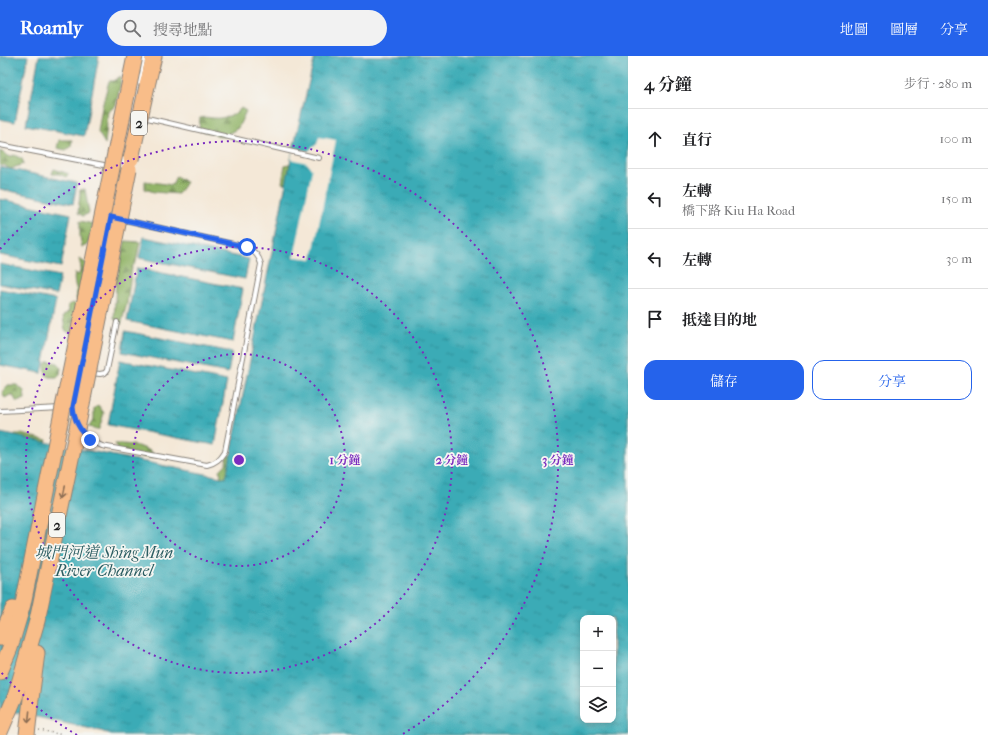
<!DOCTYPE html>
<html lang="zh-TW">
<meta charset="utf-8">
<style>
:root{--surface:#fff;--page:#f2f2f2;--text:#202124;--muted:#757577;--line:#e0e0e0;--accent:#2563eb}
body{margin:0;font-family:"IM FELL French Canon","Noto Serif TC",serif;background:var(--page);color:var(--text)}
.controls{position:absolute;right:12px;bottom:12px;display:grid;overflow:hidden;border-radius:8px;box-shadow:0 2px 6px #0003}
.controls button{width:36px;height:36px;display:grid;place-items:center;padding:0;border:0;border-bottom:1px solid var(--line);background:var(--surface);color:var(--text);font:20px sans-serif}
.stop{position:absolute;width:12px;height:12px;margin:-9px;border:3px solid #2563eb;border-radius:50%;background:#fff}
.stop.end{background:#2563eb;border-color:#fff;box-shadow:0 1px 4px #0008}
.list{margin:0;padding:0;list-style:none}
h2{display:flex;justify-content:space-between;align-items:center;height:52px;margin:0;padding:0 16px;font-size:17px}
h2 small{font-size:13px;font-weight:400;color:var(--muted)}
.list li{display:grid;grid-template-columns:26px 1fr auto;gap:12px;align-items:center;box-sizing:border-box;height:60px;padding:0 16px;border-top:1px solid var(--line)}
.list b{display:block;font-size:15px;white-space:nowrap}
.list p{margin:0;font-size:13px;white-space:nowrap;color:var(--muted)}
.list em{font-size:13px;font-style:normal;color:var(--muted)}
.actions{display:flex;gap:8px;padding:12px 16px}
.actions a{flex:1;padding:9px 0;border:1px solid var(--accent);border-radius:12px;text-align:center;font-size:14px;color:var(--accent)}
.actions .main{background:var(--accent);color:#fff}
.icon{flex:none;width:22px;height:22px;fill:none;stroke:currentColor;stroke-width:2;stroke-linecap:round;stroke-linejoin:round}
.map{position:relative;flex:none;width:628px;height:679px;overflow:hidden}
header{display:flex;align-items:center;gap:24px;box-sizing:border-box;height:56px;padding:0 20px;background:var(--accent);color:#fff}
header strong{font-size:19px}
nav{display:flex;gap:22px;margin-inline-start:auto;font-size:14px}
.search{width:280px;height:36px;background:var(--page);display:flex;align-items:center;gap:10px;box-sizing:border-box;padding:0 14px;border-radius:22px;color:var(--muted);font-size:15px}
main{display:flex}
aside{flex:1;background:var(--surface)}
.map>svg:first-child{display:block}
.forest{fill:url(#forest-firs);stroke:#576842}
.water{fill:url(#water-ripples);stroke:#2b6469;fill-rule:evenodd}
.pier{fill:#f4e8d7}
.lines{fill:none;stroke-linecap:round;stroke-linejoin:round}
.service-casing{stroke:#88827a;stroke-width:6}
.motorway-casing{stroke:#88827a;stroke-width:17}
.path{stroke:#88827a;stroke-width:1.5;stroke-dasharray:1 3;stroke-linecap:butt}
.service{stroke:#fff;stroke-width:4}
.motorway{stroke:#f8bd89;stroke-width:15}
.motorway-bridge-casing{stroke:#88827a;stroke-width:17;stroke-linecap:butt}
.motorway-bridge{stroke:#f8bd89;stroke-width:15}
.oneway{stroke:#8a6c52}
.route{stroke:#2563eb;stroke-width:5}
.ring{fill:none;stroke:#7b2cbf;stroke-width:2;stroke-dasharray:2 4}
.labels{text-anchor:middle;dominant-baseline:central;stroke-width:3.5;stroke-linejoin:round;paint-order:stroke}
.shield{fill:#f6f6f2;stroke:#5d5d5c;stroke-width:1}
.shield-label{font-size:14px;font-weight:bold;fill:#1c1c1c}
.water-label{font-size:16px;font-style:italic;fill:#2a5c61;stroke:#f6f6f2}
.centre{fill:#7b2cbf;stroke:#f6f6f2;stroke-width:2}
.ring-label{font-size:12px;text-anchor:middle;font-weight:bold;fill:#7b2cbf;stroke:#f6f6f2;stroke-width:3.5;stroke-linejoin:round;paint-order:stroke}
</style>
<header>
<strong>Roamly</strong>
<div class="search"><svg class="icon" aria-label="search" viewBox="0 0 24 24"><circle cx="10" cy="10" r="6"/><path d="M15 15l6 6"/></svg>搜尋地點</div>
<nav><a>地圖</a><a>圖層</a><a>分享</a></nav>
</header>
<main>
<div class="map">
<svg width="628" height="679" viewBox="0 0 628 679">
<defs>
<pattern id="forest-firs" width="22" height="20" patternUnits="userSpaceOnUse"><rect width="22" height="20" fill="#92b468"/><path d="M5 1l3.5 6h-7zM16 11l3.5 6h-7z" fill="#769255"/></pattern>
<pattern id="water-ripples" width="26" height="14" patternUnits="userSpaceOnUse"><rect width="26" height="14" fill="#3aabb6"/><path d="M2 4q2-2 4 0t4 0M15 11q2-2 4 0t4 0" fill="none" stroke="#308a93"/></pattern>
</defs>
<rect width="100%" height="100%" fill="#f6f6f2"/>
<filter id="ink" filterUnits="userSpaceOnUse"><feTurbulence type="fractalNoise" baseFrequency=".025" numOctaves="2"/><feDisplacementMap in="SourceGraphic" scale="8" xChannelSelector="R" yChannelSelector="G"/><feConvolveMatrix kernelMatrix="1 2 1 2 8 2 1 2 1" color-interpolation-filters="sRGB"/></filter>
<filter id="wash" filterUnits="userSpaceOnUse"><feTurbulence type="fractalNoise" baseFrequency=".012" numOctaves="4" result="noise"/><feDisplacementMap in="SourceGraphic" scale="16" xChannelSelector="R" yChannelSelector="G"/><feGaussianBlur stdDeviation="0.9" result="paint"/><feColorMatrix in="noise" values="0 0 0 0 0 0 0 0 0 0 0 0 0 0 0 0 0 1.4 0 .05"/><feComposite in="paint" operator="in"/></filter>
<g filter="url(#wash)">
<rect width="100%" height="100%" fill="#f4e8d7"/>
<g class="forest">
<polygon points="121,20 120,30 116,49 108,56 105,88 98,76 102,51 109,25 113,25"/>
<path d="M241,52L246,55L238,72L223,81L199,74L200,62C207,60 213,63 220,62C227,61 237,58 241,52Z"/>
<polygon points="59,84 72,84 71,90 66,94 57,92"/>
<polygon points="0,95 10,101 14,99 22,103 24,108 10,113 4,109 0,110"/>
<polygon points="296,106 290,128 282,127 285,109"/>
<polygon points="54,113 69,118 66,121 59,118 52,118"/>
<polygon points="176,120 186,126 178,138 154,136 145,133 145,125 172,129"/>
<polygon points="85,133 89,157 83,160 78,157 80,139 80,134"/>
<polygon points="80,165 93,168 88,189 82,191 80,181"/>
<polygon points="125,185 140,186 136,206 132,211 127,247 121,269 114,263 116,227"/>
<path d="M79,203L86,207L79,244L76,243C79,231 72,229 75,217L79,219L81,211Z"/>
<polygon points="73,247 77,249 71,278 65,274 63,260 69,255 68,249"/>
<polygon points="48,305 58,307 61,312 60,318 58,321 50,321 46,319 45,308"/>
<polygon points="8,329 17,329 24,335 25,343 17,346 12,338 5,342 2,336"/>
<polygon points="98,349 104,357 99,373 98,374 89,371 94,363 94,353"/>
<polygon points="15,378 21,378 47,384 44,392 16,381"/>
<path d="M115,388C129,388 140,389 152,396V402L143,401L117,394Z"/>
<polygon points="227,399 234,400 228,429 221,422 220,414 226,408"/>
</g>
<g class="water">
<polygon points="0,0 28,0 15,66 0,63"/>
<polygon points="39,0 99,0 84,80 26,69"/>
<path d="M315,0H628V679H111L101,675L0,653V377L226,422L293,93ZM583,562H613V664H583Z"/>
<polygon points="0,111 77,127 73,148 0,133"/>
<polygon points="0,143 71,158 61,211 0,199"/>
<polygon points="144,181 249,203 245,223 139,202"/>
<polygon points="0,208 60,220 56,239 0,228"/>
<polygon points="137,212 243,233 233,286 127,265"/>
<polygon points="0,233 56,244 42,317 0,309"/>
<polygon points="125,275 232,296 228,317 122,296"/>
<polygon points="120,304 227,325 215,389 108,369"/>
</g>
<polygon class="pier" points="319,81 336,84 312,203 294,201 312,114 307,107 291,103 293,93 308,95 317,88"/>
</g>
<g filter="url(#ink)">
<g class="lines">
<defs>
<g id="service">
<polyline points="143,61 319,102"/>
<polyline points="0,89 109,110"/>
<polyline points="91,317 100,318 105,317 107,314 117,266"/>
<polyline points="0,355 61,352"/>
<polyline points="74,357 73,351 144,0"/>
<path d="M81,375L90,384L102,390L207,409C216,407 220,403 225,395L261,208C259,200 255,196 247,191L111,161"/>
</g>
<g id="motorway">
<polyline points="147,30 154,0"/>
<polyline points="0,582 13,553"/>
<polyline points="0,616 10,592 23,548 59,371"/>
<polyline points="15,641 37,565 72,398"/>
<polyline points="31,643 37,597"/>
</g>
</defs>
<use href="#service" class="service-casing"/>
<use href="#motorway" class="motorway-casing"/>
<polyline class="path" points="39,674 63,679"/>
<use href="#service" class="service"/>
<use href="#motorway" class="motorway"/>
<defs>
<g id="motorway-bridge">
<polyline points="131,103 147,30"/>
<polyline points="59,371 135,0"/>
<polyline points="72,398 129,113"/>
<polyline points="0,676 15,641"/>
<polyline points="27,679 31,643"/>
</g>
</defs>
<use href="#motorway-bridge" class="motorway-bridge-casing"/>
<use href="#motorway-bridge" class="motorway-bridge"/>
</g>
<defs><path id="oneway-shaft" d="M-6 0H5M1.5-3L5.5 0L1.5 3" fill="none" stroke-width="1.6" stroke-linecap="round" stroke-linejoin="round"/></defs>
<g class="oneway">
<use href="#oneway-shaft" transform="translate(64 436) rotate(102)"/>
<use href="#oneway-shaft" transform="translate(29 661) rotate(96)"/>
</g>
</g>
<g class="lines" filter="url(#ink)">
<path class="route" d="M90,384C80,375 74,365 73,351L111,161L247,191"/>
</g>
<g class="ring">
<circle cx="239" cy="404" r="106"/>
<circle cx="239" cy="404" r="213"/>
<path d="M77 679A319 319 0 0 1 0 615M0 193A319 319 0 1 1 401 679"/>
</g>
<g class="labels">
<g class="shield">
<rect x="131" y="55" width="16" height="24" rx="3"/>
<rect x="49" y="457" width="16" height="24" rx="3"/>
</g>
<g class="shield-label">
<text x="139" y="67">2</text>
<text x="57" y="469">2</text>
</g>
<g class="water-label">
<text x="104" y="496">城門河道 Shing Mun<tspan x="104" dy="18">River Channel</tspan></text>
</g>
</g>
<circle cx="239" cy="404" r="6" class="centre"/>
<g class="ring-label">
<text x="345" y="408">1 分鐘</text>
<text x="452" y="408">2 分鐘</text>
<text x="558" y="408">3 分鐘</text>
</g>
</svg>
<div class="controls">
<button>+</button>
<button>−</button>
<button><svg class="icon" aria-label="layers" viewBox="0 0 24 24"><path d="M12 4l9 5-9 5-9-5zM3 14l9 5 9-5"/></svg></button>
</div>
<div class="stop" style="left:247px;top:191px"></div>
<div class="stop end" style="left:90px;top:384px"></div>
</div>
<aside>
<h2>4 分鐘<small>步行 · 280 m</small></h2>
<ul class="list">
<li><svg class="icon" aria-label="ahead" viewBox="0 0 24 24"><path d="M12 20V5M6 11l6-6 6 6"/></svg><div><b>直行</b></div><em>100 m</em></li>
<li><svg class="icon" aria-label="left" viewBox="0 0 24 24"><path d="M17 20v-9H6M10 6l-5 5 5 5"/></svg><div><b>左轉</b><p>橋下路 Kiu Ha Road</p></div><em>150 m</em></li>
<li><svg class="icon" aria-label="left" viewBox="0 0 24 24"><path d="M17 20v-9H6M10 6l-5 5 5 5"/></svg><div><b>左轉</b></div><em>30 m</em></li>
<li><svg class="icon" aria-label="arrive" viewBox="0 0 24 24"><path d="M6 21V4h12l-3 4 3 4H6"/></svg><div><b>抵達目的地</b></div></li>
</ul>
<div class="actions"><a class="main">儲存</a><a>分享</a></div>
</aside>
</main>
